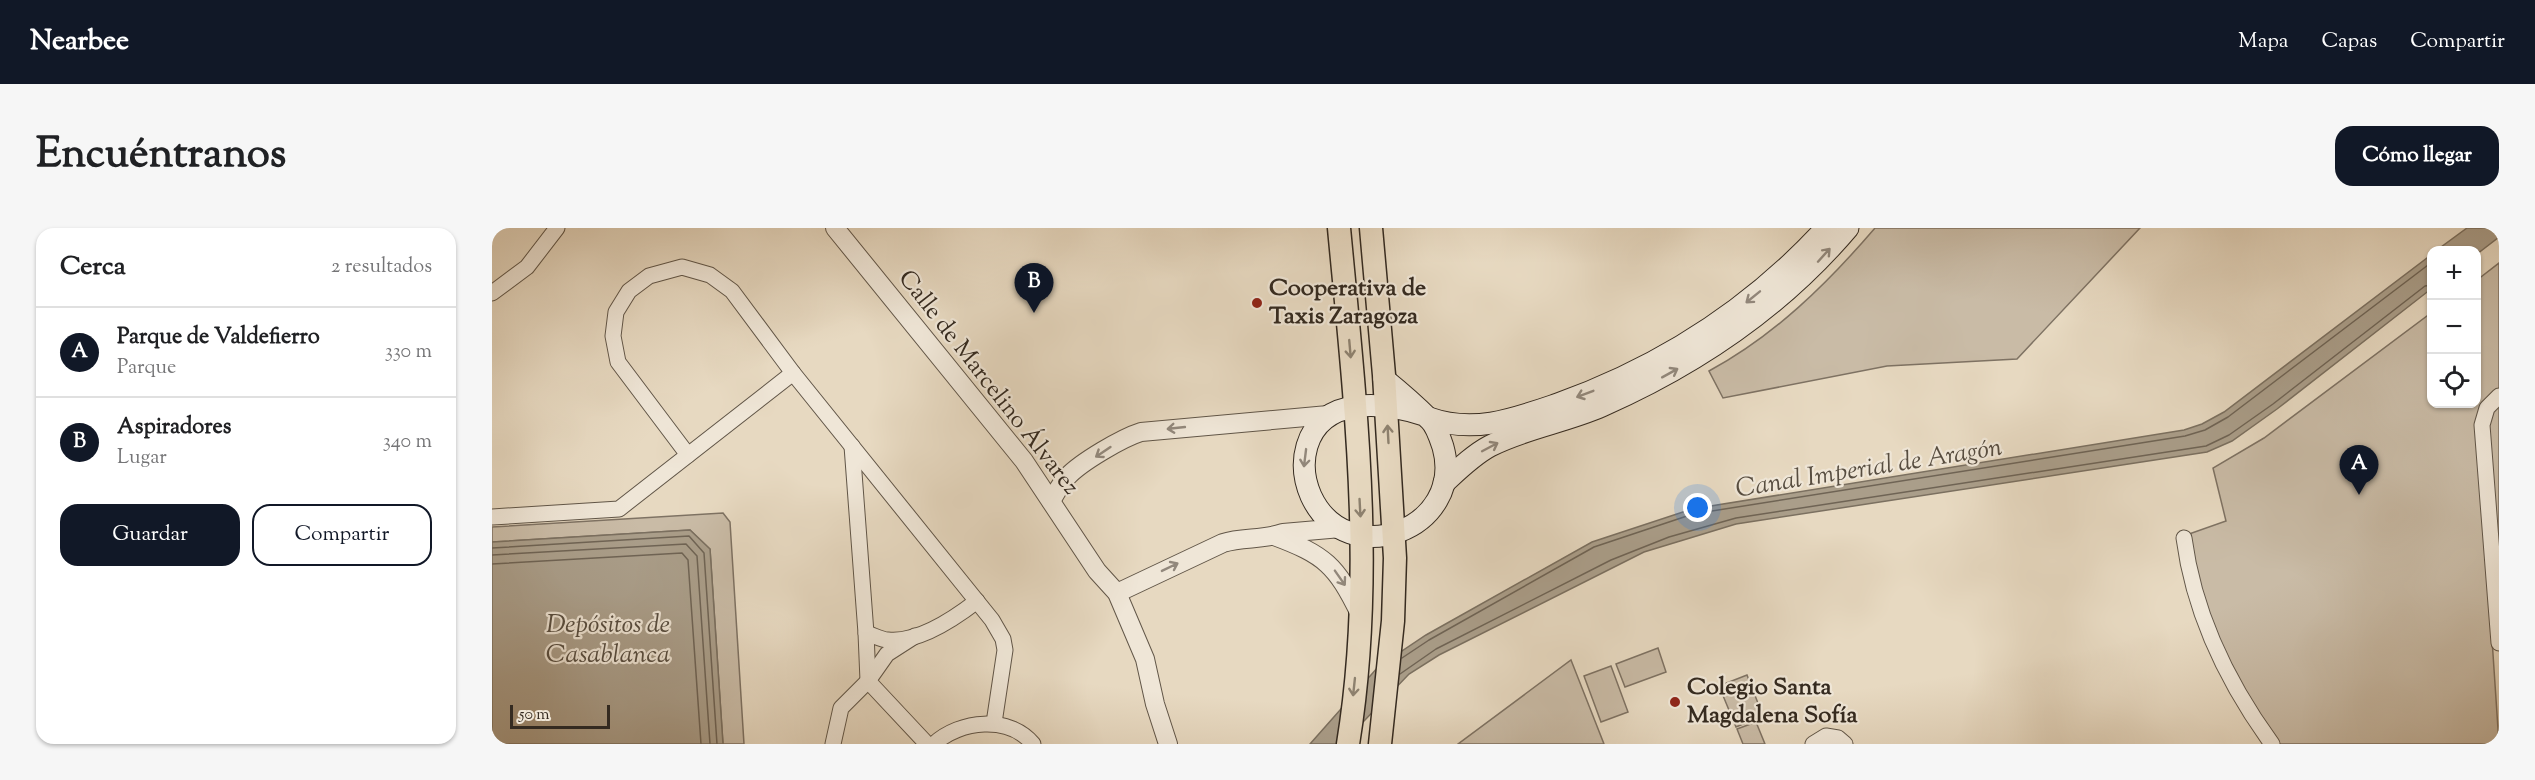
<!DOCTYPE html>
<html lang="es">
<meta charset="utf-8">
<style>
:root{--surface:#fff;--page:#f6f6f6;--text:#202124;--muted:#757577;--line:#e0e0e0;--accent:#111827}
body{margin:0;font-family:"Sorts Mill Goudy",serif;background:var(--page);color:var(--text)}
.controls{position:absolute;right:18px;top:18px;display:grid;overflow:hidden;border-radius:12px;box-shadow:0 2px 4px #0004}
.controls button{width:54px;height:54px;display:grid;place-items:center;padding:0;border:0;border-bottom:2px solid var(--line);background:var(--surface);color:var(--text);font:30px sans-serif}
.scale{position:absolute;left:18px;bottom:15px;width:100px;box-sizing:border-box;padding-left:6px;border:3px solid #342a20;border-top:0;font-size:16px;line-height:21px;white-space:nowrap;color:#342a20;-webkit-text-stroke:4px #efe6d7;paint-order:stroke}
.you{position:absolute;left:1206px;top:280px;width:21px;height:21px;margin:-15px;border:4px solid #fff;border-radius:50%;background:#1a73e8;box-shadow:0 0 0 9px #1a73e833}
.badge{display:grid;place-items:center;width:39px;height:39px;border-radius:50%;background:var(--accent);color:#fff;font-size:20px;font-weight:700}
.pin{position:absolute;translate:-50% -50px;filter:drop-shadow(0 2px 3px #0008)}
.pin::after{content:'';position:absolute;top:32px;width:21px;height:18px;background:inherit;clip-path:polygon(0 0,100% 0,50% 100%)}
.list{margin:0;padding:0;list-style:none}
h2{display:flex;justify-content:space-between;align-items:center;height:78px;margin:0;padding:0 24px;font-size:26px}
h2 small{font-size:20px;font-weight:400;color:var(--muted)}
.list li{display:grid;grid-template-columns:39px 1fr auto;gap:18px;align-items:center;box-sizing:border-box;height:90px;padding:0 24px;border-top:2px solid var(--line)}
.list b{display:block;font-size:22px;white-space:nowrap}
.list p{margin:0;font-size:20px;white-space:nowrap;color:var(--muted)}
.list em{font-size:20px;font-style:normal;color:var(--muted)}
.actions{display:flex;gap:12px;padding:18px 24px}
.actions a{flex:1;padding:14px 0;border:2px solid var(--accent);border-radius:18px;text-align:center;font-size:21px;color:var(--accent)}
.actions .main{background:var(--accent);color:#fff}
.icon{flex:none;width:33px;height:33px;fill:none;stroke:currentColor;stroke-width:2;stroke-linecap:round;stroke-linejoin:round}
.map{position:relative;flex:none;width:2007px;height:516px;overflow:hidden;border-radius:18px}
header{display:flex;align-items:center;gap:36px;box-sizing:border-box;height:84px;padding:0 30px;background:var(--accent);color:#fff}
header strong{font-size:28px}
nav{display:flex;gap:33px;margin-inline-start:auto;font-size:21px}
.intro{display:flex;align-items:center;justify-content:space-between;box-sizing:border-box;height:144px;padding:0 36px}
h1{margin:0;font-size:42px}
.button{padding:15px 27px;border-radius:18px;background:var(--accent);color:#fff;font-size:21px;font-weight:700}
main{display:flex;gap:36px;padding:0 36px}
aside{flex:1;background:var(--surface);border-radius:18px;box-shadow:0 2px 4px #0004}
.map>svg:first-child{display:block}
.green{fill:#c9bba6;stroke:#7e7263;stroke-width:1.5}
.water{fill:#aa9e8a;stroke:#7b7060;stroke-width:1.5}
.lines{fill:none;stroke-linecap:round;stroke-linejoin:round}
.shore{stroke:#6f6455;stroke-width:1.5}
.minor-casing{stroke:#615648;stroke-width:17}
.tertiary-casing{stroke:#615648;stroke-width:20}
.secondary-casing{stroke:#342a20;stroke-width:23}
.primary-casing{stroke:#342a20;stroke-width:25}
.minor{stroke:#efe6d7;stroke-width:15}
.tertiary{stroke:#efe6d7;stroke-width:18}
.secondary{stroke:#efe6d7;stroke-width:21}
.primary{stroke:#e7d9c1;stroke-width:22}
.oneway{stroke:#92887c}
.oneway2{stroke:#8e8270}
.poi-dot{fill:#8f2418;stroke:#efe6d7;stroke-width:2}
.labels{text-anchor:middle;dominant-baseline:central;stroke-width:4.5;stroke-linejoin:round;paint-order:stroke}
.poi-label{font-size:24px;font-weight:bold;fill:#342a20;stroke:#efe6d7;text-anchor:start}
.street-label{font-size:24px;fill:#342a20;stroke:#efe6d7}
.water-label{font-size:26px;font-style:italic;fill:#574d40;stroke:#efe6d7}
</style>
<header>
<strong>Nearbee</strong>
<nav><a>Mapa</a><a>Capas</a><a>Compartir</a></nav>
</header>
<div class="intro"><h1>Encuéntranos</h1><a class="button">Cómo llegar</a></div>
<main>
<aside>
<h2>Cerca<small>2 resultados</small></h2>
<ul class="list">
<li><span class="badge">A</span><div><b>Parque de Valdefierro</b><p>Parque</p></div><em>330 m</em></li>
<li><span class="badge">B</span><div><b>Aspiradores</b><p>Lugar</p></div><em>340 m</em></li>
</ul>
<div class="actions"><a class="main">Guardar</a><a>Compartir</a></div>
</aside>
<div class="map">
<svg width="2007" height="516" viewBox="0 0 2007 516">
<rect width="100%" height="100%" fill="#e7d9c1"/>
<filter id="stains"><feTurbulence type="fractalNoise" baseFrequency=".00333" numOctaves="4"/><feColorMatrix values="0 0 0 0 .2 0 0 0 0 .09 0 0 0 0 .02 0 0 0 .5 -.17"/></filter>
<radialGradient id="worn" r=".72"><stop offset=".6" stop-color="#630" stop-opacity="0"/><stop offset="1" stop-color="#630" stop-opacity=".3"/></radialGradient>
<g class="green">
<path d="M1383,0H1648L1525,131L1395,138L1231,170L1217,143C1282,108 1335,56 1383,0Z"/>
<path d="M2007,35V320L1994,321L2007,516H1788C1760,475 1732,434 1716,387C1707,360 1702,333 1697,306L1734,293L1721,240L1772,210L1939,85L1940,176H1984L1985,52Z"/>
<polygon points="231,285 238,294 252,516 231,516 218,321 198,302 0,314 0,299"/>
<polygon points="1166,420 1174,444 1133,459 1124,436"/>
<polygon points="1079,432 1112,516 966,516"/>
<polygon points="1119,438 1136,484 1109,494 1092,448"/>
<polygon points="1255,447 1271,488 1244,499 1227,458"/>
<polygon points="1264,494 1273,516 1251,516 1245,501"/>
</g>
<g class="water">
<polygon points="1975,0 2007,0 2007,9 1985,26 1984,22 1945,22"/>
<polygon points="1939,27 1939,61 1785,181 1740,213 1715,224 1244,296 1152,324 947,427 917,446 850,516 818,516 886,439 934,407 1100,314 1200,281 1692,202 1710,196 1732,184"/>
<polygon points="198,302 218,321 231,516 0,516 0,314"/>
</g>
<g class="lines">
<g class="shore">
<polyline points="0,320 197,308 212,325 225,516"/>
<polyline points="0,327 194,316 205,328 218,516"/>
<polyline points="0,336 190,325 196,332 209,516"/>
<polyline points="910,430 937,412 1102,319 1201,286 1693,208 1713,202 1736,189 1940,34"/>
<polyline points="908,446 944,421 1119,332 1177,309 1244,290 1714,218 1737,207 1781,176 1933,58 1940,57"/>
</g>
<defs>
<g id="minor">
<polyline points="0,65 35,39 65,0"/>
<polyline points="2007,168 1995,180 1990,197 2007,415"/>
<polyline points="360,218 374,405 376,453 435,516"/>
<polyline points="196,227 126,134 121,108 124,84 137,63 157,48 190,39 218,47 240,63 301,145 500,392 511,411 513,422 502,495"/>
<polyline points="0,289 127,281 301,145"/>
<path d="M1692,310C1702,386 1735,454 1780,516"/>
<path d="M374,405C381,407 390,412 396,412C426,415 463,390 485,373"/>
<polyline points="341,516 349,480 376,453 395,426 423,408"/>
<path d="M442,516C468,492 517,487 541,516"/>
<polyline points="1321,516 1334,508 1346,510 1353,516"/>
</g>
<g id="tertiary">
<polyline points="343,0 532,233 605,343 625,365 653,431 663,476 676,516"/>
<path d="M559,273C564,265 569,255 575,249C589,234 630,210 649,204L836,187"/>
<path d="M782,308C833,327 844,337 868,386"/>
<path d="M625,365L731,315C750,309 772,312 791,305L849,300"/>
</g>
<g id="secondary">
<path d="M892,151C908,164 923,177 937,191C944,197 948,210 951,219C974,301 855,346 819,268C812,252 810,235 815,218C830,167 892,174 932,187"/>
<path d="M937,190C982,206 1022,191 1066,176C1169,139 1260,81 1334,0"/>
<path d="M952,255C966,242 981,227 998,218C1033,200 1074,194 1110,178C1205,136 1289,79 1356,0"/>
</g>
<g id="primary">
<path d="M847,0C863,171 884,345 856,516"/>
<polyline points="879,0 892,147 903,330 901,393 888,516"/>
</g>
</defs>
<use href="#minor" class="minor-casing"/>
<use href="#tertiary" class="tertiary-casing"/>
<use href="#secondary" class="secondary-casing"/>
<use href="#primary" class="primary-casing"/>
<use href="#minor" class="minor"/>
<use href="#tertiary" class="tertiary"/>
<use href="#secondary" class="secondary"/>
<use href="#primary" class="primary"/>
</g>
<defs><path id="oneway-shaft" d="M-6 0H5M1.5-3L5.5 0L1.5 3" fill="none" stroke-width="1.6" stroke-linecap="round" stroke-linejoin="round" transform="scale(1.5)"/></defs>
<g class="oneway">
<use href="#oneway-shaft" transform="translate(1332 27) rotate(-48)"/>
<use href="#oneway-shaft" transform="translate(1261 69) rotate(141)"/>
<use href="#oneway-shaft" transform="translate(1178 145) rotate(-29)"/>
<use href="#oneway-shaft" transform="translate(1093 166) rotate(159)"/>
<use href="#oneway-shaft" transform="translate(684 200) rotate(174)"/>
<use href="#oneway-shaft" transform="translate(998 219) rotate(-28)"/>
<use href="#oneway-shaft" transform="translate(611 224) rotate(146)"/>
<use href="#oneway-shaft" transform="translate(813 230) rotate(97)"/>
<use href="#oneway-shaft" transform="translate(678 339) rotate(-26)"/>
<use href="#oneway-shaft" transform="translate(848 350) rotate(55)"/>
</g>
<g class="oneway2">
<use href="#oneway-shaft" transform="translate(858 121) rotate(85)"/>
<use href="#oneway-shaft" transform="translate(896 206) rotate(-93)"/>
<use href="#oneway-shaft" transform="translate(868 280) rotate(87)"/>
<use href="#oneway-shaft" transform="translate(862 459) rotate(96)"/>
</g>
<g class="poi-dot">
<circle cx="765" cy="75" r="6"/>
<circle cx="1183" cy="474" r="6"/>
</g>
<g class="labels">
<g class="poi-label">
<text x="777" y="61">Cooperativa de<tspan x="777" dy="28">Taxis Zaragoza</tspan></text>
<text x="1195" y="460">Colegio Santa<tspan x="1195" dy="28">Magdalena Sofía</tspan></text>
</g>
<g class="street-label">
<text transform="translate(496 155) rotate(52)">Calle de Marcelino Álvarez</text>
</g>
<g class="water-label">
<text transform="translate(1377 241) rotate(-9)">Canal Imperial de Aragón</text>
<text x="116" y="397">Depósitos de<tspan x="116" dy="30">Casablanca</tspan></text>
</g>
</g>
<rect width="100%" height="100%" filter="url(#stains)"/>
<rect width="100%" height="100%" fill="url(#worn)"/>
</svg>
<div class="controls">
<button>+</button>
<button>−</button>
<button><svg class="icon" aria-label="locate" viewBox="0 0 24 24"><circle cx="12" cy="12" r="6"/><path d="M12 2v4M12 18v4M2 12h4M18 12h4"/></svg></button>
</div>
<div class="scale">50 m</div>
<div class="you"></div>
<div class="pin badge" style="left:1867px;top:267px">A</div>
<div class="pin badge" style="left:542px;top:85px">B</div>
</div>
</main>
